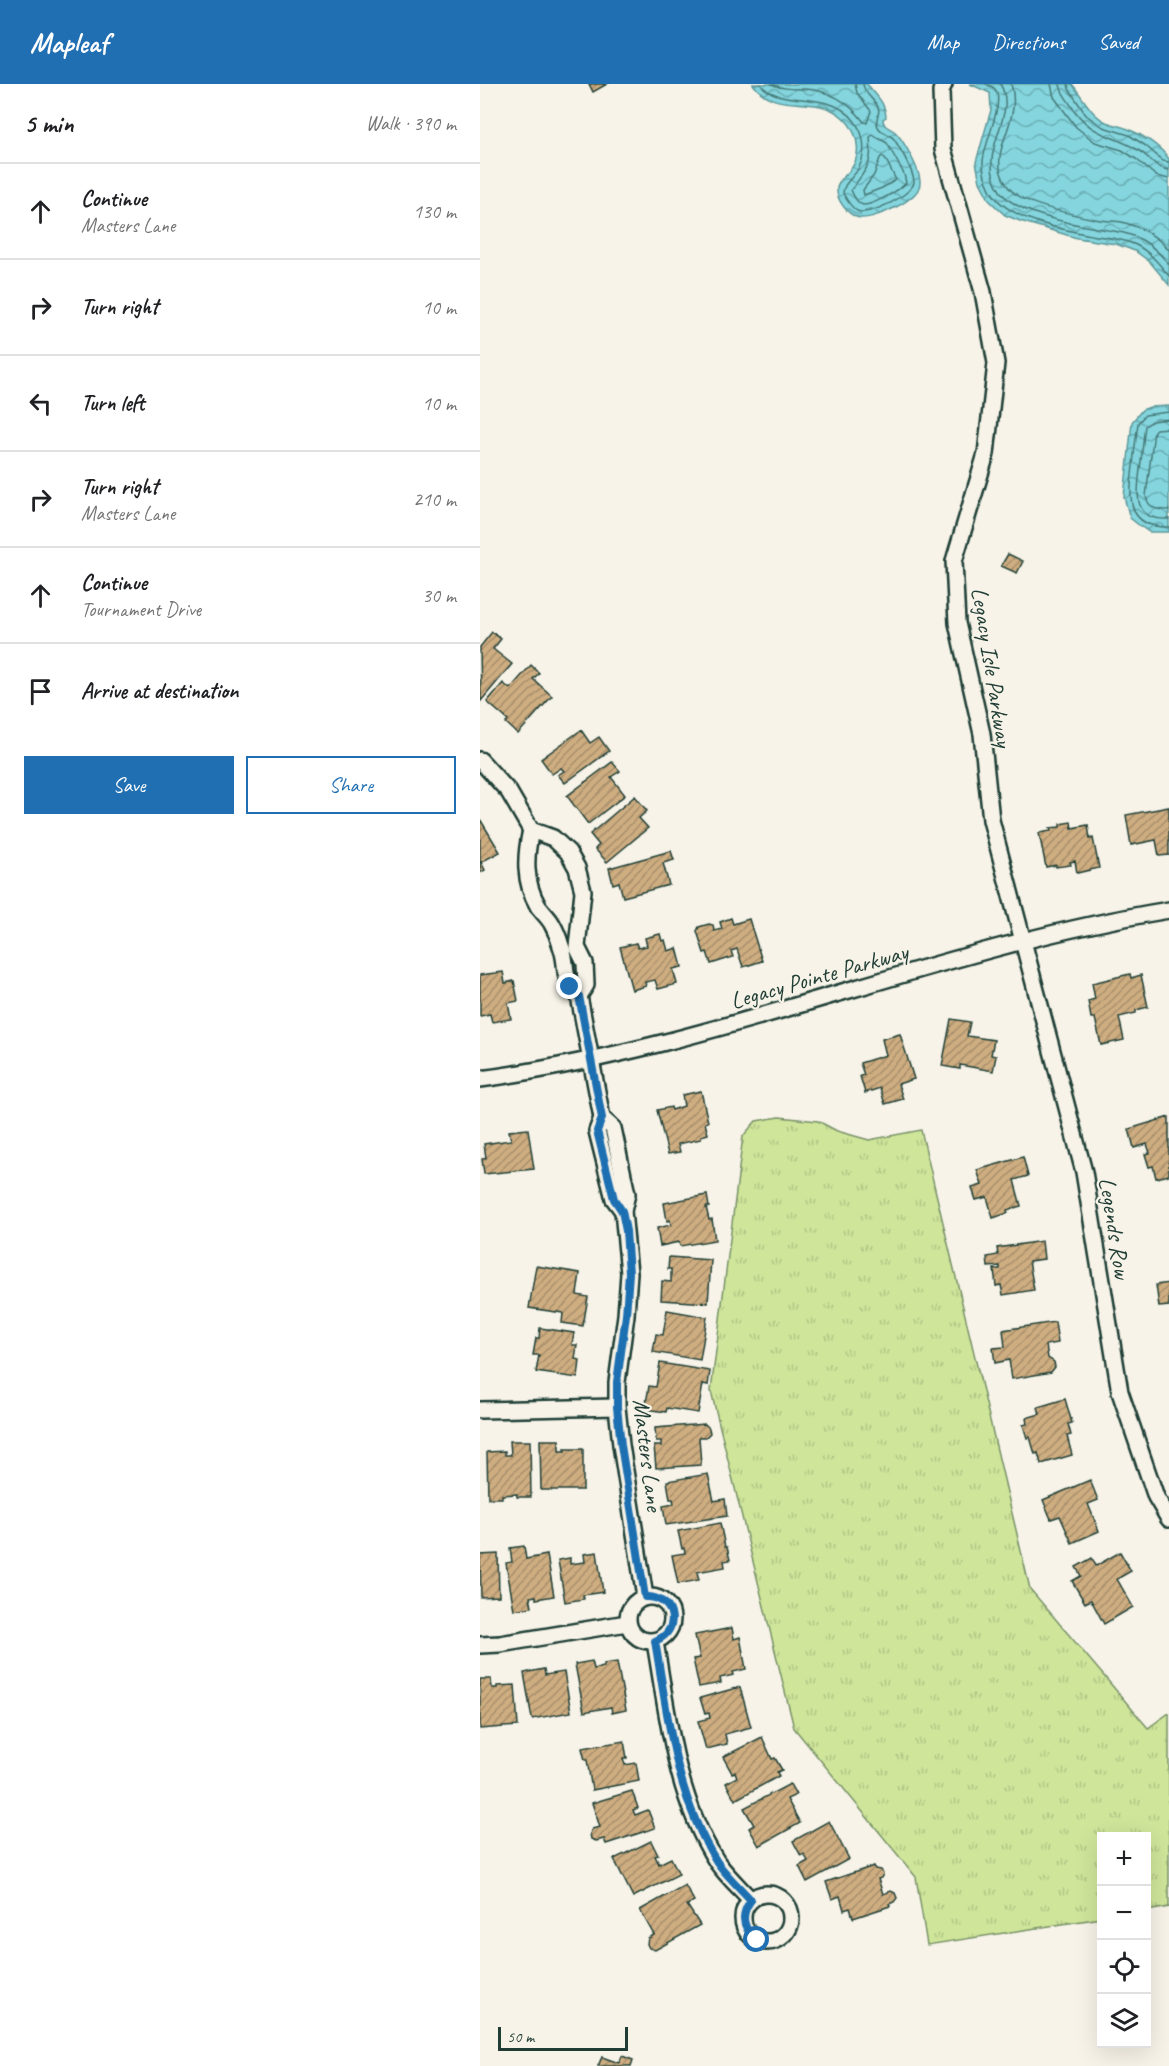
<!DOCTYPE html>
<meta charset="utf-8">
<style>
:root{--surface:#fff;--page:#f2f2f2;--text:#202124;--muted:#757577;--line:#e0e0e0;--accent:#1f6fb2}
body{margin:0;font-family:Caveat,sans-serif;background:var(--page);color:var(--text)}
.controls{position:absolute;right:18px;bottom:18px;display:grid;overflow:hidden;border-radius:0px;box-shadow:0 6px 24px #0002}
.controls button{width:54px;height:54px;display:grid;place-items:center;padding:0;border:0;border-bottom:2px solid var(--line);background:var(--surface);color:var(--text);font:30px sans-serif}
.scale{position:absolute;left:18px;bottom:15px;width:130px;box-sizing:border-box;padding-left:6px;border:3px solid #1f3d34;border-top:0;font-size:16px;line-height:21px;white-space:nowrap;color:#1f3d34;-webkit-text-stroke:4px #f7f3e8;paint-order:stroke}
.stop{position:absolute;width:18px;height:18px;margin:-14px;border:4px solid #1f6fb2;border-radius:50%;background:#fff}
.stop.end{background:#1f6fb2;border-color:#fff;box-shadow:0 2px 6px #0008}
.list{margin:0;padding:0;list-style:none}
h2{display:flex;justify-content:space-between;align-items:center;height:78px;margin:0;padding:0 24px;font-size:26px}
h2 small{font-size:20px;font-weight:400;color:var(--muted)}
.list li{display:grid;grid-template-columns:39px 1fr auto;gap:18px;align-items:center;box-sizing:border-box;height:96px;padding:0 24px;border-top:2px solid var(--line)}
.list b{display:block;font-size:22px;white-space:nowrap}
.list p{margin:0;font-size:20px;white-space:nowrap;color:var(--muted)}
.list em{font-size:20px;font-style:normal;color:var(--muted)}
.actions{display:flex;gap:12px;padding:18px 24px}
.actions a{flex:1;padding:14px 0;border:2px solid var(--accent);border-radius:0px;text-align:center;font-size:21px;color:var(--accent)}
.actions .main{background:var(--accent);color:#fff}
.icon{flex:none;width:33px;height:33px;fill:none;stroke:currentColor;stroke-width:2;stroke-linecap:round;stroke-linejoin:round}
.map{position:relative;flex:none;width:689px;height:1982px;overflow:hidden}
header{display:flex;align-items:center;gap:36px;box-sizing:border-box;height:84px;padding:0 30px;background:var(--accent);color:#fff}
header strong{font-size:28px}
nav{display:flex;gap:33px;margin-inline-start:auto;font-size:21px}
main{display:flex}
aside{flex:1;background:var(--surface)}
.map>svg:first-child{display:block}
.grass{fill:url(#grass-tufts);stroke:#779167;stroke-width:1.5}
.water{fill:url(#water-waves);stroke:#5c989a;stroke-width:1.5}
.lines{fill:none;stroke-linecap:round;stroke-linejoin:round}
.shore{stroke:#477a78;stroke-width:1.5}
.building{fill:url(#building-hatch);stroke:#1f3d34;stroke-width:1.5}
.street-casing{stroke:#1f3d34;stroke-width:20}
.street{stroke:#f7f3e8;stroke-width:15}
.route{stroke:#1f6fb2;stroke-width:8}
.labels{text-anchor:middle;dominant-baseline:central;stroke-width:4.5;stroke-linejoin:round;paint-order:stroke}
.street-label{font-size:24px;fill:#1f3d34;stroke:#f7f3e8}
</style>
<header>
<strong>Mapleaf</strong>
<nav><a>Map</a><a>Directions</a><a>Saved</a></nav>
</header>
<main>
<aside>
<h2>5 min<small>Walk · 390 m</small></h2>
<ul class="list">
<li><svg class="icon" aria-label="ahead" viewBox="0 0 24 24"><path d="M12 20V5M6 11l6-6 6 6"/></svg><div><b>Continue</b><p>Masters Lane</p></div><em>130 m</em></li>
<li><svg class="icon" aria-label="right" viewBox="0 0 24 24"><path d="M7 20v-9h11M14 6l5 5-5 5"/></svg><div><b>Turn right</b></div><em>10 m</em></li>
<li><svg class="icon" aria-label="left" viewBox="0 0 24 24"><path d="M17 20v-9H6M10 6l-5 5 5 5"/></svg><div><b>Turn left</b></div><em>10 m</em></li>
<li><svg class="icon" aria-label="right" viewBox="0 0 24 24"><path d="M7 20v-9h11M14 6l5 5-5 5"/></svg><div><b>Turn right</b><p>Masters Lane</p></div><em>210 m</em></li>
<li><svg class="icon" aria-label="ahead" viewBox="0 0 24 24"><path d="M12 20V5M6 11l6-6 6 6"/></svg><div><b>Continue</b><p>Tournament Drive</p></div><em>30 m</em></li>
<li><svg class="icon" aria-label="arrive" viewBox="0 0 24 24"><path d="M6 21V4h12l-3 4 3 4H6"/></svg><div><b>Arrive at destination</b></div></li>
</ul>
<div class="actions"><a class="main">Save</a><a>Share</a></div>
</aside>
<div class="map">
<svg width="689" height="1982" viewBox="0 0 689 1982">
<defs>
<pattern id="grass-tufts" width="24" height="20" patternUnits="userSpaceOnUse" patternTransform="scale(1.5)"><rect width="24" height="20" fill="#cfe59a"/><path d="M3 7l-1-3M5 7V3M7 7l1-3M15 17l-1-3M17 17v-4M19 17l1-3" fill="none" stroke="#b1c585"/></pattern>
<pattern id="water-waves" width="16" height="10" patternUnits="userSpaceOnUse" patternTransform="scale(1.5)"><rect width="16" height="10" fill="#84d5de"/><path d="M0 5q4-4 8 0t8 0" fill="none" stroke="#6baeb5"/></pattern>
<pattern id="building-hatch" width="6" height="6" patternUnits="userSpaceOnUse" patternTransform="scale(1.5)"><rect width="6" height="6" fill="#cead81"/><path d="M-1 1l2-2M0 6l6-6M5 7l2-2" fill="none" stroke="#a78e6a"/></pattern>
</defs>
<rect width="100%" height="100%" fill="#f7f3e8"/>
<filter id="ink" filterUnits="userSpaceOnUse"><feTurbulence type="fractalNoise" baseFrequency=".0167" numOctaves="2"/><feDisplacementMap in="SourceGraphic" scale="12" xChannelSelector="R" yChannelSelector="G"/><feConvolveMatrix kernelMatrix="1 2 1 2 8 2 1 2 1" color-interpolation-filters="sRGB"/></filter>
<g filter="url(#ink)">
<polygon class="grass" points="299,1033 338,1037 357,1047 389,1056 441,1046 550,1505 668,1644 689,1629 689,1823 667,1827 666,1752 622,1752 621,1834 447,1861 436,1793 314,1644 231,1307 263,1052 276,1037"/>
<g class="water">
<path d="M273,0H387C396,11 405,18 406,33L403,35C403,45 412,43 417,50C425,59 441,88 440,99C440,116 395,135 381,134C368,133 353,113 358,100C361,95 366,91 370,86C381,73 379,54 369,40C341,4 298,35 273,0Z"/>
<path d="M490,0H592C603,13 610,30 626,38C633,41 641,42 648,45C663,51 680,62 689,75V201L670,178L655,167L636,160L597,154L540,137L525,131L510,117L500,98L496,78L511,26L510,9Z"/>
<polygon points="689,322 689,448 669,448 660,442 650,434 644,413 652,338 662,326 670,323"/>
</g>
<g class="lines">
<g class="shore">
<path d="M280,0C302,27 358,0 380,46C387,62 384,81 372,93C367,99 364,101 363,109C366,115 371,123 377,127C388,133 435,110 434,97C432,84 421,66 414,55C409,49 399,49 397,40C395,33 401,30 398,23C393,14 384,10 383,0"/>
<path d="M291,0C302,5 312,5 324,5C350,6 369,18 384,38L387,39L391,27L377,9L375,0"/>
<path d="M506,0C507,1 513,3 514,4C527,16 502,63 503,79C503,90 508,104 515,113C533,136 584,146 611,151C627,154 641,154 656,161C670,168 679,180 689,192"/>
<path d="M520,0C540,32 494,67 520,107C534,129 591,140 617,144C633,147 648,148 662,156C673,162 681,171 689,180"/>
<path d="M531,0C542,34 513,61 521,89C524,98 529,106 537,111C554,123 599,132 620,136C627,137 635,137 642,138C660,143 677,152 689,166"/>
<polyline points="571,0 574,13 596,43 615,58 642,66 656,75 676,92 689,95"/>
<path d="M580,0C581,9 586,13 590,20C612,54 628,48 658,66C669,72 676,85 689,86"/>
<polyline points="588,0 589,5 606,31 623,43 649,51 666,62 683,77 689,78"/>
<path d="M393,51L407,59L424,90L426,99C421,105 392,122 383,121C377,119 373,111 371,106C386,85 393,82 390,53Z"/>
<polygon points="402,72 405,74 416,96 402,104 384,111 383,106 394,91 400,74"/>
<path d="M689,328L665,331L658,339C656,354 654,368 653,382C649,414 646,444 689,443"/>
<path d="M689,335L672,337L665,342C663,356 662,370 660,385C657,412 653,437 689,435"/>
<path d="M689,344L676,345L674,347L666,412C668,425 678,426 689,426"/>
</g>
</g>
<g class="building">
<polygon points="109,0 127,0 113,8"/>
<polygon points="528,470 543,477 537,489 521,482"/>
<polygon points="12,548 21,555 13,565 32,580 1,617 0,563"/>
<polygon points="51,581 59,589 53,595 72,612 38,650 26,639 28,636 7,618 23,599 30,605"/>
<polygon points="101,646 110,659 119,653 129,667 85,699 78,691 84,687 81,684 72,690 61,675"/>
<polygon points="132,678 140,687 131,693 145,711 108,740 87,712"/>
<polygon points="155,712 167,727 159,734 168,744 127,778 115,765 119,761 110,750"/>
<polygon points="689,723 689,771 679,772 676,756 651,761 646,731"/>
<polygon points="0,735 20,768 1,778 5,786 0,789"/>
<polygon points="591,738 592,744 608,741 610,755 613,754 619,784 597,789 595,777 590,778 591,781 576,783 576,781 566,783 559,749 571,747 570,744 580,743 580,740"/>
<polygon points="191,767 194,776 183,779 189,801 143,813 139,798 133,800 129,784"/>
<polygon points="251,834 253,840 269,835 282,877 263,883 257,865 251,867 253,873 231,880 227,868 224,869 217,847 219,843 229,840 233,841 234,847 242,845 240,838"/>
<polygon points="180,850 182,857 185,856 188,867 197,864 202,883 193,885 197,900 178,905 175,896 165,898 166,902 152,906 140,863 156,859 158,864 167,862 165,854"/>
<polygon points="23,888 25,899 34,897 38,917 28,919 31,935 12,938 10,930 0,932 0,891"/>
<polygon points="650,890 651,894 661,891 668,923 656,926 656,929 639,933 644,956 621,961 615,934 611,934 608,917 615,915 612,899"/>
<polygon points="471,935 490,938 487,952 514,956 511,971 516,972 513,987 480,981 480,985 462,982"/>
<polygon points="420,950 434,995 418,1000 423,1015 405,1020 400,1004 385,1009 380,992 384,991 380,979 406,971 402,955"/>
<polygon points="221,1007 228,1038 225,1039 228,1050 221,1052 221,1055 198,1060 200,1068 188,1070 177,1026 191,1023 192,1026 204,1022 202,1011"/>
<polygon points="689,1033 689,1091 676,1094 673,1082 669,1083 665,1070 670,1069 667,1060 654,1064 649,1045"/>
<polygon points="48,1045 54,1085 4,1090 2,1075 6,1074 4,1060 31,1056 29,1047"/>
<polygon points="543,1073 548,1092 534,1096 541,1122 527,1126 528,1129 513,1134 507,1113 496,1116 492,1104 502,1101 497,1086"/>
<polygon points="227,1111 229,1123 226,1123 229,1136 232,1135 235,1156 200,1162 199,1158 180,1162 177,1144 191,1141 190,1136 187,1137 184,1119"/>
<polygon points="562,1157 564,1175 549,1177 554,1206 523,1211 521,1201 516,1202 514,1185 520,1185 520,1182 508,1183 507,1173 518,1171 517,1164"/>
<polygon points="189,1173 231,1176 228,1219 181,1216 182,1197 191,1198 191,1185 188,1185"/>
<polygon points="56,1182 100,1189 97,1211 108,1213 103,1242 82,1239 83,1229 49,1224"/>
<polygon points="689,1199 689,1222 679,1223 676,1201"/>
<polygon points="187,1226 227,1233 220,1276 173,1268 176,1250 183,1251"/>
<polygon points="575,1238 578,1259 566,1261 568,1274 574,1278 575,1283 571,1288 532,1295 529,1276 515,1279 513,1264 525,1263 523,1246"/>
<polygon points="60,1244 94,1249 92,1261 97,1261 95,1275 100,1276 98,1294 56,1288 59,1271 53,1271 56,1254 59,1254"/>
<polygon points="180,1279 230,1287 228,1301 223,1300 218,1329 187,1324 186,1328 165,1325 169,1302 176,1303"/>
<polygon points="585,1315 592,1339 588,1340 591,1351 587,1352 592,1371 561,1380 558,1369 555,1370 550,1353 547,1354 543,1341 547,1340 546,1334 560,1330 558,1323"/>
<polygon points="225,1340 229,1344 230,1349 226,1353 219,1353 221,1381 176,1384 174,1362 181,1362 181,1357 176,1357 175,1344"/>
<polygon points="60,1356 79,1356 79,1367 85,1367 84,1365 103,1365 103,1406 61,1406"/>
<polygon points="30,1357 50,1357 51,1413 37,1413 37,1410 22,1411 22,1414 8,1414 7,1368 25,1367 25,1371 31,1371"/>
<polygon points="228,1390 234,1417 245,1415 247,1432 186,1441 183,1422 194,1420 193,1415 190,1415 187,1397"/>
<polygon points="610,1396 618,1416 608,1420 619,1447 592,1459 580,1432 571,1435 563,1416"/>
<polygon points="240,1439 245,1463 247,1463 250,1476 244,1477 245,1483 217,1488 219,1496 198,1500 192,1471 205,1469 204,1464 202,1465 198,1447"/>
<polygon points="44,1462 46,1475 67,1471 74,1512 56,1515 56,1512 50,1513 52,1523 34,1526 26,1479 32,1478 30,1464"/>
<polygon points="117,1468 123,1508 103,1511 104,1515 85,1518 78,1476 90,1474 90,1480 105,1478 104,1470"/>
<polygon points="640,1468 651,1487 637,1495 653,1523 624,1540 611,1516 605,1519 592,1497 601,1492 596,1483 612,1474 616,1482"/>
<polygon points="18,1470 19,1512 1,1513 0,1471"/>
<polygon points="252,1544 254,1555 260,1553 266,1585 253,1588 254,1591 240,1594 241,1599 219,1603 213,1575 220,1574 215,1551"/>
<polygon points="112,1577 114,1585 124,1583 124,1580 137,1578 146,1626 132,1629 131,1623 104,1628 95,1580"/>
<polygon points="64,1585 65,1591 84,1588 91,1628 52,1635 44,1589"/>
<polygon points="0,1595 11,1595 12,1604 17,1604 17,1602 35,1601 38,1642 0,1645"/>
<polygon points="260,1603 271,1643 245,1650 247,1660 226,1665 218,1637 230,1634 229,1629 225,1630 220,1614"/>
<polygon points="282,1653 292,1675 295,1674 302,1686 297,1688 299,1692 255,1716 246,1699 257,1693 255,1688 252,1689 243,1673"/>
<polygon points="144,1657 147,1674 143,1674 145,1681 156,1679 159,1697 112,1706 107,1676 105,1676 102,1664"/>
<polygon points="310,1700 316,1711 307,1715 320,1739 279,1762 269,1744 274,1741 264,1724"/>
<polygon points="152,1707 158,1724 153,1726 155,1731 168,1726 175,1744 126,1760 124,1755 116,1757 111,1755 110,1750 112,1745 120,1743 112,1719"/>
<polygon points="349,1737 369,1775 327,1798 319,1782 328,1777 324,1770 321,1772 313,1757"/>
<polygon points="171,1757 178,1771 175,1772 179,1780 191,1774 199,1790 153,1813 134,1775"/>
<polygon points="394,1782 395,1785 401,1786 403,1790 401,1794 398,1795 403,1810 411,1807 415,1809 417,1814 414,1818 409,1820 410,1822 373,1834 370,1824 364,1826 360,1812 352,1815 346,1798"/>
<polygon points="205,1801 214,1817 207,1821 220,1841 175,1866 169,1864 167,1860 168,1854 174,1851 160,1826"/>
<polygon points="142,1972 153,1976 151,1982 118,1982 122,1973 139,1979"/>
</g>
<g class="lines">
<defs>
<g id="street">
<polyline points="464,0 461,7 463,65 503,208 516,279 506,370 474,477 477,539 502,650 511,736 604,1088 640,1308 676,1413 689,1435"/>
<polyline points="0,676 29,708 51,746 73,754 88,768 97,784 103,807 97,863 105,879 106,901 99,912"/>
<path d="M51,746C45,773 44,798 58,822C62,828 69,834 72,840C76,847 79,855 81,862C89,883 80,893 99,912L122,1034L117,1047L134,1115L143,1127"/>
<path d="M0,995C236,964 455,864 689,826"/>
<polyline points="122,1034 133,1044 147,1110 143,1127 149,1189 146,1231 137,1298 137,1323 141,1361 165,1513"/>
<polyline points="0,1326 137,1323"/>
<circle cx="170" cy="1535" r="22"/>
<path d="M175,1558C188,1632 195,1712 237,1778C246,1791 260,1804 271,1816"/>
<polyline points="0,1561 20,1560 147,1539"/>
<circle cx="287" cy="1834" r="24"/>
</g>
</defs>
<use href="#street" class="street-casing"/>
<use href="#street" class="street"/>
</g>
</g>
<g class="lines" filter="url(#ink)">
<path class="route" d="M90,903L99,912L122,1034L117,1047L134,1115L142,1127L146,1147L149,1189L146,1231L137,1298V1323L141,1361L165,1513C195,1512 202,1547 175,1557C188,1632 195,1712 237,1778C246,1791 260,1804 271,1816C260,1831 262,1844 277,1856"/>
</g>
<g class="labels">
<g class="street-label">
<text transform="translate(512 583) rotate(81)">Legacy Isle Parkway</text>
<text transform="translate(339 892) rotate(-16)">Legacy Pointe Parkway</text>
<text transform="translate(635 1144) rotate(81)">Legends Row</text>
<text transform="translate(168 1371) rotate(83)">Masters Lane</text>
</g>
</g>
</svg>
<div class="controls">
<button>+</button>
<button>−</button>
<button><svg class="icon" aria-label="locate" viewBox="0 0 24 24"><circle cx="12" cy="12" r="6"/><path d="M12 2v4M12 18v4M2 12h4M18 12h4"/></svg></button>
<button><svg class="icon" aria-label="layers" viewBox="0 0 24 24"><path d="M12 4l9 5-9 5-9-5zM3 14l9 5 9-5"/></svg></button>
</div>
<div class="scale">50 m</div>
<div class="stop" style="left:277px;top:1856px"></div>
<div class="stop end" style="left:90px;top:903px"></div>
</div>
</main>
